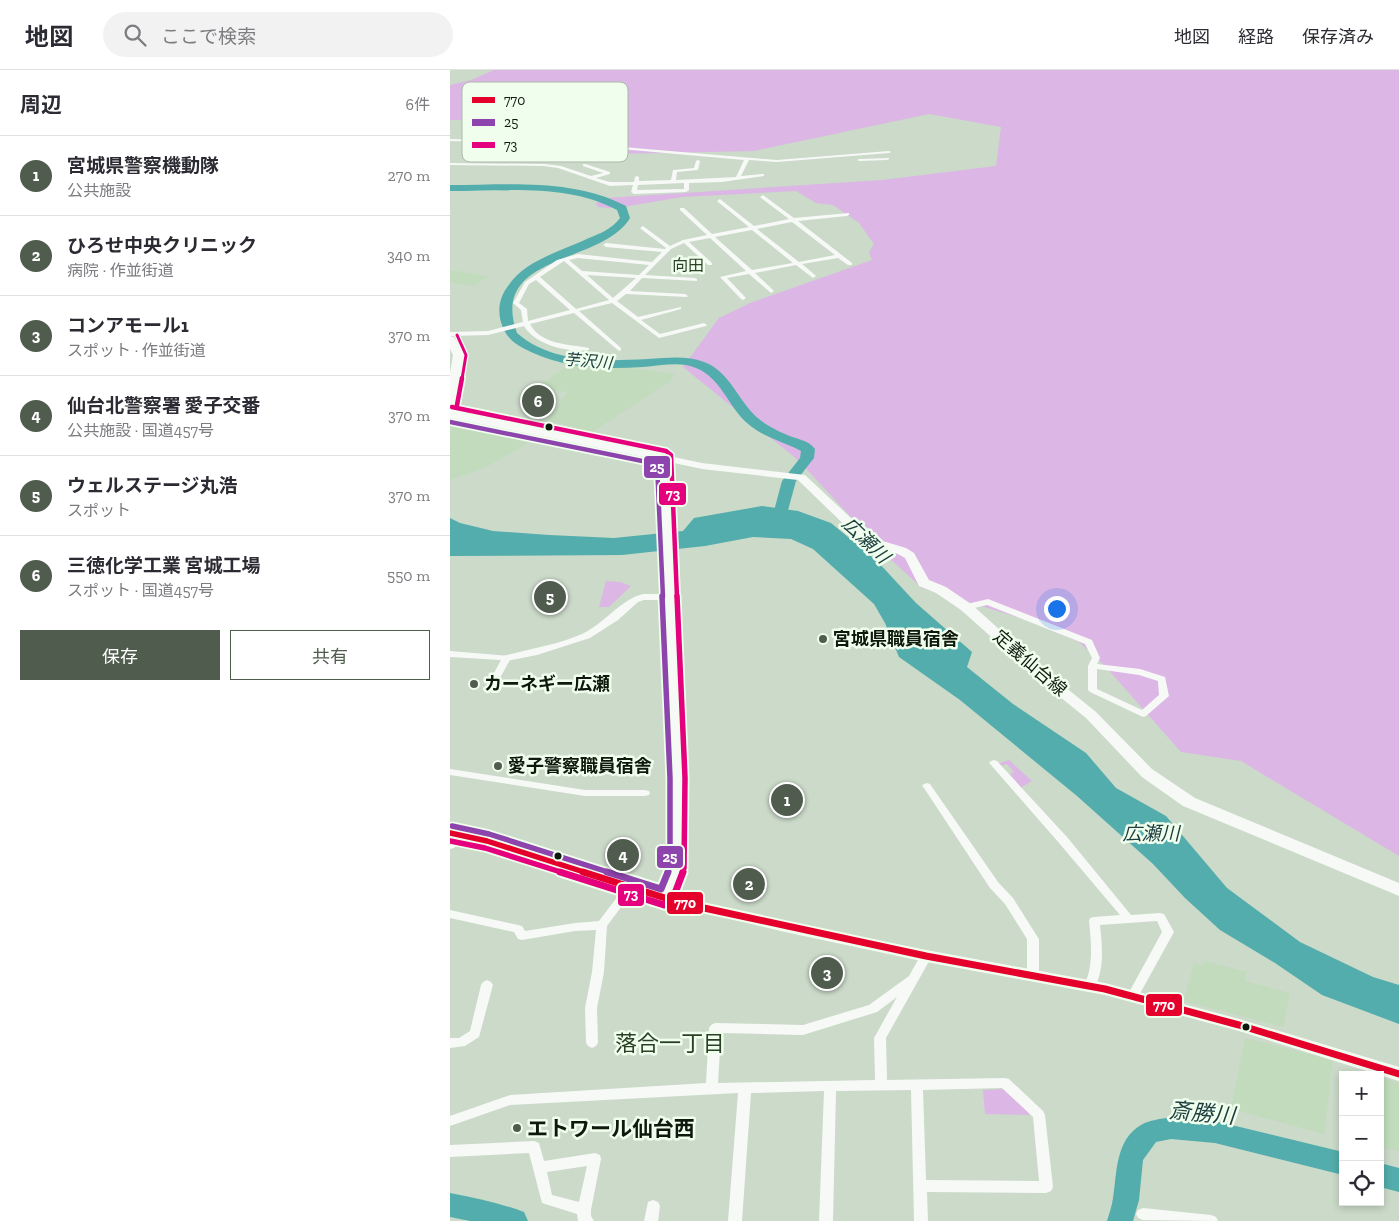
<!DOCTYPE html>
<html lang="ja">
<meta charset="utf-8">
<style>
:root{--surface:#fff;--page:#f2f2f3;--text:#2b2b33;--muted:#7c7c81;--line:#e1e1e2;--accent:#505c4e}
body{margin:0;font-family:"Zilla Slab","Noto Sans JP",serif;background:var(--page);color:var(--text)}
.controls{position:absolute;right:15px;bottom:15px;display:grid;overflow:hidden;border-radius:0px;box-shadow:0 2px 8px #0003}
.controls button{width:45px;height:45px;display:grid;place-items:center;padding:0;border:0;border-bottom:1px solid var(--line);background:var(--surface);color:var(--text);font:25px sans-serif}
.you{position:absolute;left:606px;top:538px;width:18px;height:18px;margin:-12px;border:4px solid #fff;border-radius:50%;background:#1a73e8;box-shadow:0 0 0 8px #1a73e833}
.badge{display:grid;place-items:center;width:32px;height:32px;border-radius:50%;background:var(--accent);color:#fff;font-size:16px;font-weight:700}
.pin{position:absolute;translate:-50% -50%;border:2px solid #fff;box-shadow:0 1px 5px #0006}
.list{margin:0;padding:0;list-style:none}
h2{display:flex;justify-content:space-between;align-items:center;height:65px;margin:0;padding:0 20px;font-size:21px}
h2 small{font-size:16px;font-weight:400;color:var(--muted)}
.list li{display:grid;grid-template-columns:32px 1fr auto;gap:15px;align-items:center;box-sizing:border-box;height:80px;padding:0 20px;border-top:1px solid var(--line)}
.list b{display:block;font-size:19px;white-space:nowrap}
.list p{margin:0;font-size:16px;white-space:nowrap;color:var(--muted)}
.list em{font-size:16px;font-style:normal;color:var(--muted)}
.actions{display:flex;gap:10px;padding:15px 20px}
.actions a{flex:1;padding:11px 0;border:1px solid var(--accent);border-radius:0px;text-align:center;font-size:18px;color:var(--accent)}
.actions .main{background:var(--accent);color:#fff}
.icon{flex:none;width:28px;height:28px;fill:none;stroke:currentColor;stroke-width:2;stroke-linecap:round;stroke-linejoin:round}
.map{position:relative;flex:none;width:949px;height:1151px;overflow:hidden}
header{display:flex;align-items:center;gap:30px;box-sizing:border-box;height:70px;padding:0 25px;background:var(--surface);border-bottom:1px solid var(--line)}
header strong{font-size:24px}
nav{display:flex;gap:28px;margin-inline-start:auto;font-size:18px}
.search{width:350px;height:45px;background:var(--page);display:flex;align-items:center;gap:12px;box-sizing:border-box;padding:0 18px;border-radius:28px;color:var(--muted);font-size:19px}
main{display:flex}
aside{flex:1;background:var(--surface)}
.map>svg:first-child{display:block}
.built{fill:#c2dbbd}
.green{fill:#dcb6e5}
.water{fill:#53adac}
.lines{fill:none;stroke-linecap:round;stroke-linejoin:round}
.river{fill:#53adac;fill-rule:evenodd}
.minor{fill:#f7f9f7;fill-rule:evenodd}
.tertiary{fill:#f7f9f7;fill-rule:evenodd}
.primary{fill:#f7f9f7;fill-rule:evenodd}
.trunk{fill:#f7f9f7;fill-rule:evenodd}
.bus-1-far1-casing{stroke:#f0feed;stroke-width:9}
.bus-1-casing{stroke:#f0feed;stroke-width:11}
.bus-2-far2-casing{stroke:#f0feed;stroke-width:8}
.bus-2-far1-casing{stroke:#f0feed;stroke-width:9}
.bus-2-casing{stroke:#f0feed;stroke-width:11}
.bus-3-far3-casing{stroke:#f0feed;stroke-width:5.5}
.bus-3-far2-casing{stroke:#f0feed;stroke-width:8}
.bus-3-far1-casing{stroke:#f0feed;stroke-width:9}
.bus-3-casing{stroke:#f0feed;stroke-width:11}
.bus-1-far1{stroke:#e4002b;stroke-width:5.5}
.bus-1{stroke:#e4002b;stroke-width:7}
.bus-2-far2{stroke:#8e44ad;stroke-width:4.5}
.bus-2-far1{stroke:#8e44ad;stroke-width:5.5}
.bus-2{stroke:#8e44ad;stroke-width:7}
.bus-3-far3{stroke:#e5007d;stroke-width:3}
.bus-3-far2{stroke:#e5007d;stroke-width:4.5}
.bus-3-far1{stroke:#e5007d;stroke-width:5.5}
.bus-3{stroke:#e5007d;stroke-width:7}
.bus-dot{fill:#0e180c;stroke:#f0feed;stroke-width:2}
.poi-dot{fill:#505c4e;stroke:#f0feed;stroke-width:2}
.labels{text-anchor:middle;dominant-baseline:central;stroke-width:5;stroke-linejoin:round;paint-order:stroke}
.far-quarter-label{font-size:16px;fill:#294025;stroke:#f0feed}
.far-water-label{font-size:16px;font-style:italic;fill:#1c3d3f;stroke:#f0feed}
.poi-label{font-size:18px;font-weight:bold;fill:#0e180c;stroke:#f0feed;text-anchor:start}
.street-label{font-size:18px;fill:#0e180c;stroke:#f0feed}
.water-label{font-size:19px;font-style:italic;fill:#1c3d3f;stroke:#f0feed}
.near-poi-label{font-size:21px;font-weight:bold;fill:#0e180c;stroke:#f0feed;text-anchor:start}
.near-neighbourhood-label{font-size:22px;fill:#294025;stroke:#f0feed}
.near-water-label{font-size:22px;font-style:italic;fill:#1c3d3f;stroke:#f0feed}
.key{fill:#f0feed;stroke:#acb9aa;stroke-width:1}
.key-label{font-size:14px;fill:#0e180c}
.line-badge{stroke:#f0feed;stroke-width:2}
.badge-label{font-size:14px;text-anchor:middle;font-weight:bold;fill:#fff}
</style>
<header>
<strong>地図</strong>
<div class="search"><svg class="icon" aria-label="search" viewBox="0 0 24 24"><circle cx="10" cy="10" r="6"/><path d="M15 15l6 6"/></svg>ここで検索</div>
<nav><a>地図</a><a>経路</a><a>保存済み</a></nav>
</header>
<main>
<aside>
<h2>周辺<small>6件</small></h2>
<ul class="list">
<li><span class="badge">1</span><div><b>宮城県警察機動隊</b><p>公共施設</p></div><em>270 m</em></li>
<li><span class="badge">2</span><div><b>ひろせ中央クリニック</b><p>病院 · 作並街道</p></div><em>340 m</em></li>
<li><span class="badge">3</span><div><b>コンアモール1</b><p>スポット · 作並街道</p></div><em>370 m</em></li>
<li><span class="badge">4</span><div><b>仙台北警察署 愛子交番</b><p>公共施設 · 国道457号</p></div><em>370 m</em></li>
<li><span class="badge">5</span><div><b>ウェルステージ丸浩</b><p>スポット</p></div><em>370 m</em></li>
<li><span class="badge">6</span><div><b>三徳化学工業 宮城工場</b><p>スポット · 国道457号</p></div><em>550 m</em></li>
</ul>
<div class="actions"><a class="main">保存</a><a>共有</a></div>
</aside>
<div class="map">
<svg width="949" height="1151" viewBox="0 0 949 1151">
<rect width="100%" height="100%" fill="#cbdac9"/>
<g class="built">
<polygon points="0,200 38,206 24,216 0,212"/>
<polygon points="121,294 156,299 165,296 225,304 219,312 142,362 97,350 118,322 83,319"/>
<polygon points="0,352 8,353 88,367 36,397 0,410"/>
<polygon points="754,891 797,902 795,911 840,923 833,957 734,931 744,894 753,896"/>
<polygon points="795,968 883,990 874,1064 781,1039"/>
<polygon points="930,1007 949,1013 949,1081 930,1077"/>
</g>
<g class="green">
<polygon points="44,0 949,0 949,786 791,691 731,682 655,596 629,572 574,549 472,518 435,484 348,390 233,297 269,248 300,233 422,190 419,182 424,174 409,153 383,135 366,133 346,121 232,127 179,136 160,138 148,137 146,133 157,128 432,110 546,96 551,57 479,44 304,81 163,84 90,78 84,66 85,58 73,52 66,51 0,50 0,15 21,10"/>
<polygon points="156,511 170,512 181,516 159,537 149,537"/>
<polygon points="559,690 582,711 570,718 560,704 564,702 557,694 550,696 548,694"/>
<polygon points="557,1019 578,1041 579,1045 535,1044 533,1020"/>
</g>
<polygon class="water" points="312,436 348,441 381,453 427,491 466,533 522,582 517,597 563,634 636,683 666,718 716,746 777,818 850,872 923,907 949,915 949,954 872,925 825,893 770,860 735,828 703,794 627,726 510,630 449,587 435,553 424,534 363,479 341,469 303,467 255,476 172,485 0,486 0,448 10,453 43,461 99,465 164,468 233,461 244,448"/>
<g class="lines">
<g class="river">
<path d="M0,115C58,115 123,108 176,136L180,148C152,195 38,183 67,263C102,294 154,291 198,289C217,288 236,285 254,292C281,302 288,332 309,349C316,355 326,360 335,364C345,369 359,370 365,379L364,388L346,411L334,455H324L321,452L332,411L350,388L351,381C333,371 312,367 297,353C278,336 271,308 246,298C230,291 210,296 193,297C154,299 117,299 81,282C68,276 57,270 52,255C47,241 49,228 58,216C75,190 112,181 139,168C151,163 162,159 170,148L167,140C118,113 54,121 0,121Z"/>
<path d="M721,1047L765,1051L893,1082V1105L765,1073L721,1069L706,1072L693,1090L689,1130L683,1151H657C659,1144 662,1136 663,1128C667,1104 665,1070 691,1055C699,1050 711,1049 721,1047Z"/>
<polygon points="930,1093 949,1098 949,1122 930,1117"/>
<path d="M0,1123C25,1128 50,1133 74,1142L78,1151H20L0,1147Z"/>
</g>
<g class="minor">
<path d="M0,69L114,72L327,90L439,81L441,82L439,83L327,92L299,90L291,106L312,104H314V106L272,112L239,113V120L236,122L184,124L181,122L183,115L160,116L108,98L94,96L0,95V93L94,94L111,96L141,106L153,103L133,96V94H135L160,102V104L146,108L160,112H184L185,107L187,106L189,107V111L221,110L223,100L244,98L246,91L248,90L250,91L248,100L227,102L226,110L286,107L294,90L114,74L0,71ZM234,113V119L187,120L188,115Z"/>
<polygon points="439,88 439,89 437,90 409,91 407,90 409,89"/>
<path d="M313,125L344,148L399,143V145L397,146L348,151L402,193V195H398L388,188L352,194L365,205L366,206L363,208L346,195L305,203L323,220L324,221L321,223L299,204L277,208L295,227L296,228L293,230L291,229L270,207L296,201L260,168L239,172L262,193V195H258L234,173L221,179L195,205L245,208L247,209V211L192,208L180,221L235,224L238,226L237,227L176,224L167,231L188,247L231,237V239L191,250L210,264L254,253L257,255L256,256L209,268L162,233L129,241L171,278V280L169,281L124,243L80,254C91,275 119,274 139,278V280C119,283 85,275 74,256L38,265L0,266V262L38,261L73,252L71,240L63,233L75,212L107,190L128,184L202,192L212,182L156,177L153,175L156,173L215,179L216,178L191,159L190,158L193,156L220,176L233,170L257,165L230,140V138H234L262,164L299,157L268,132L267,131L270,129L304,156L339,149L311,128L310,127ZM342,152L385,185L349,192L307,159ZM302,160L343,193L302,200L265,167ZM128,188L199,195L189,205L132,201L119,190ZM114,191L159,230L126,239L90,207ZM137,205L186,208L163,228ZM86,210L120,240L78,251L77,239L69,233L79,214Z"/>
<path d="M538,529L642,570L650,588L647,594L690,599L715,607L719,626L696,646L693,647L640,622L638,620V596L642,588L635,574L537,535L516,540L512,537L513,535ZM647,599L689,605L708,611L709,625L692,640L647,619Z"/>
<polygon points="0,581 60,586 61,588 49,610 54,613 48,623 42,623 40,621 44,615 39,612 51,590 0,587"/>
<path d="M544,690L547,691L617,767L681,845L710,843L714,844L724,862L687,929L683,931L679,929L677,926L712,862L707,851L650,855C652,875 655,900 644,918L640,920L636,918L634,915C644,897 641,870 639,851L640,848L644,847L670,845L609,773L541,695L539,693L541,691Z"/>
<polygon points="0,699 135,720 195,720 199,721 200,723 199,725 195,726 135,726 0,705"/>
<polygon points="477,713 480,714 548,812 563,828 587,866 589,869 589,904 587,907 583,908 579,907 577,904 577,869 555,834 540,818 474,718 472,716 474,714"/>
<polygon points="9,761 13,762 14,765 4,778 0,779 0,768 5,762"/>
<polygon points="181,813 185,814 186,817 157,856 154,902 147,938 148,973 146,976 142,978 138,976 136,973 135,938 142,902 146,860 125,861 72,870 68,869 64,862 0,848 0,840 68,855 72,856 75,861 125,853 149,851 177,814"/>
<path d="M476,882L480,883L482,886L436,968L437,1010L555,1008L559,1009L593,1041L595,1045L603,1117L601,1121L596,1123L477,1122L478,1151H464L461,1020L386,1021L383,1151H369L374,1021L301,1023L292,1151H278L288,1023L60,1035L0,1056V1046L60,1025L256,1013L259,958L261,955L265,953L353,955L419,935L459,906L472,883ZM447,927L424,968L425,1010L268,1013L271,963L353,965L427,942ZM552,1018L583,1047L589,1111L476,1110L473,1020Z"/>
<polygon points="37,910 41,912 43,915 29,967 15,976 0,978 0,968 9,968 20,961 31,915 33,912"/>
<path d="M84,1071L89,1073L94,1091L145,1083L150,1085L151,1089L141,1140V1146L144,1151H128L127,1144L92,1133L79,1083L0,1087V1075ZM137,1096L129,1132L102,1125L97,1102Z"/>
<polygon points="203,1130 208,1132 210,1136 208,1151 194,1151 198,1132"/>
<polygon points="693,1138 761,1145 766,1147 768,1151 693,1150 688,1148 686,1144 688,1140"/>
</g>
<g class="tertiary">
<path d="M193,524H219L224,527L219,530H194L188,532L168,550L140,568L87,585L57,591L51,588L53,586C79,579 107,575 132,564C154,554 171,529 193,524Z"/>
<polygon points="215,823 335,852 476,880 655,913 789,949 949,997 949,1011 789,961 655,925 476,892 335,862 210,832 208,828 210,824"/>
</g>
<polygon class="primary" points="214,385 252,393 355,405 418,464 426,469 456,478 464,483 479,510 496,517 521,534 604,608 646,642 702,699 745,728 949,813 949,826 733,736 692,707 636,648 594,614 511,540 486,523 469,516 455,488 448,484 418,475 410,470 348,410 252,399 210,390 208,388"/>
<g class="trunk">
<polygon points="0,266 4,267 15,285 6,334 0,338 0,303 3,285 0,279"/>
<polygon points="0,340 214,384 220,388 236,708 236,797 222,833 215,835 35,777 0,769 0,757 43,767 209,819 218,797 220,708 208,390 0,348"/>
</g>
<defs>
<polyline id="bus-1-far1" points="0,763 37,771 137,803"/>
<polyline id="bus-1" points="133,802 215,828 254,838 476,886 655,919 789,955 949,1004"/>
<polyline id="bus-2-far2" points="0,352 207,394 213,527"/>
<g id="bus-2-far1">
<polyline points="212,526 220,708 220,796 217,803"/>
<polyline points="2,756 39,764 161,803"/>
</g>
<polyline id="bus-2" points="157,802 211,819 218,802"/>
<polyline id="bus-3-far3" points="7,265 16,285 12,309"/>
<g id="bus-3-far2">
<polyline points="7,335 12,308"/>
<polyline points="2,337 216,381 221,385 227,527"/>
</g>
<g id="bus-3-far1">
<polyline points="227,526 235,708 234,798 232,803"/>
<polyline points="0,771 35,778 114,803"/>
</g>
<polyline id="bus-3" points="110,802 214,835 222,831 233,802"/>
</defs>
<use href="#bus-1-far1" class="bus-1-far1-casing"/>
<use href="#bus-1" class="bus-1-casing"/>
<use href="#bus-2-far2" class="bus-2-far2-casing"/>
<use href="#bus-2-far1" class="bus-2-far1-casing"/>
<use href="#bus-2" class="bus-2-casing"/>
<use href="#bus-3-far3" class="bus-3-far3-casing"/>
<use href="#bus-3-far2" class="bus-3-far2-casing"/>
<use href="#bus-3-far1" class="bus-3-far1-casing"/>
<use href="#bus-3" class="bus-3-casing"/>
<use href="#bus-1-far1" class="bus-1-far1"/>
<use href="#bus-1" class="bus-1"/>
<use href="#bus-2-far2" class="bus-2-far2"/>
<use href="#bus-2-far1" class="bus-2-far1"/>
<use href="#bus-2" class="bus-2"/>
<use href="#bus-3-far3" class="bus-3-far3"/>
<use href="#bus-3-far2" class="bus-3-far2"/>
<use href="#bus-3-far1" class="bus-3-far1"/>
<use href="#bus-3" class="bus-3"/>
</g>
<g class="bus-dot">
<circle cx="99" cy="357" r="4.5"/>
<circle cx="108" cy="786" r="4.5"/>
<circle cx="796" cy="957" r="4.5"/>
</g>
<g class="poi-dot">
<circle cx="373" cy="569" r="5"/>
<circle cx="24" cy="614" r="5"/>
<circle cx="48" cy="696" r="5"/>
<circle cx="67" cy="1058" r="5"/>
</g>
<g class="labels">
<g class="far-quarter-label">
<text x="238" y="195">向田</text>
</g>
<g class="far-water-label">
<text transform="translate(138 291) rotate(5)">芋沢川</text>
</g>
<g class="poi-label">
<text x="383" y="569">宮城県職員宿舎</text>
<text x="34" y="614">カーネギー広瀬</text>
<text x="58" y="696">愛子警察職員宿舎</text>
</g>
<g class="street-label">
<text transform="translate(580 593) rotate(41)">定義仙台線</text>
</g>
<g class="water-label">
<text transform="translate(416 470) rotate(44)">広瀬川</text>
<text x="701" y="763">広瀬川</text>
</g>
<g class="near-poi-label">
<text x="77" y="1058">エトワール仙台西</text>
</g>
<g class="near-neighbourhood-label">
<text x="220" y="973">落合一丁目</text>
</g>
<g class="near-water-label">
<text transform="translate(752 1043) rotate(5)">斎勝川</text>
</g>
</g>
<rect x="12" y="12" width="166" height="80" rx="8" class="key"/>
<rect x="22" y="27" width="23" height="6" fill="#e4002b"/>
<rect x="22" y="49" width="23" height="7" fill="#8e44ad"/>
<rect x="22" y="72" width="23" height="6" fill="#e5007d"/>
<g class="key-label">
<text x="54" y="35">770</text>
<text x="54" y="57">25</text>
<text x="54" y="80">73</text>
</g>
<g class="line-badge">
<rect x="193" y="385" width="28" height="24" rx="5" fill="#8e44ad"/>
<rect x="208" y="412" width="29" height="24" rx="5" fill="#e5007d"/>
<rect x="206" y="775" width="28" height="24" rx="5" fill="#8e44ad"/>
<rect x="167" y="813" width="28" height="24" rx="5" fill="#e5007d"/>
<rect x="216" y="821" width="38" height="24" rx="5" fill="#e4002b"/>
<rect x="695" y="923" width="38" height="24" rx="5" fill="#e4002b"/>
</g>
<g class="badge-label">
<text x="207" y="402">25</text>
<text x="223" y="429">73</text>
<text x="220" y="792">25</text>
<text x="181" y="829">73</text>
<text x="235" y="838">770</text>
<text x="714" y="940">770</text>
</g>
</svg>
<div class="controls">
<button>+</button>
<button>−</button>
<button><svg class="icon" aria-label="locate" viewBox="0 0 24 24"><circle cx="12" cy="12" r="6"/><path d="M12 2v4M12 18v4M2 12h4M18 12h4"/></svg></button>
</div>
<div class="you"></div>
<div class="pin badge" style="left:337px;top:730px">1</div>
<div class="pin badge" style="left:299px;top:814px">2</div>
<div class="pin badge" style="left:377px;top:903px">3</div>
<div class="pin badge" style="left:173px;top:785px">4</div>
<div class="pin badge" style="left:100px;top:527px">5</div>
<div class="pin badge" style="left:88px;top:331px">6</div>
</div>
</main>
